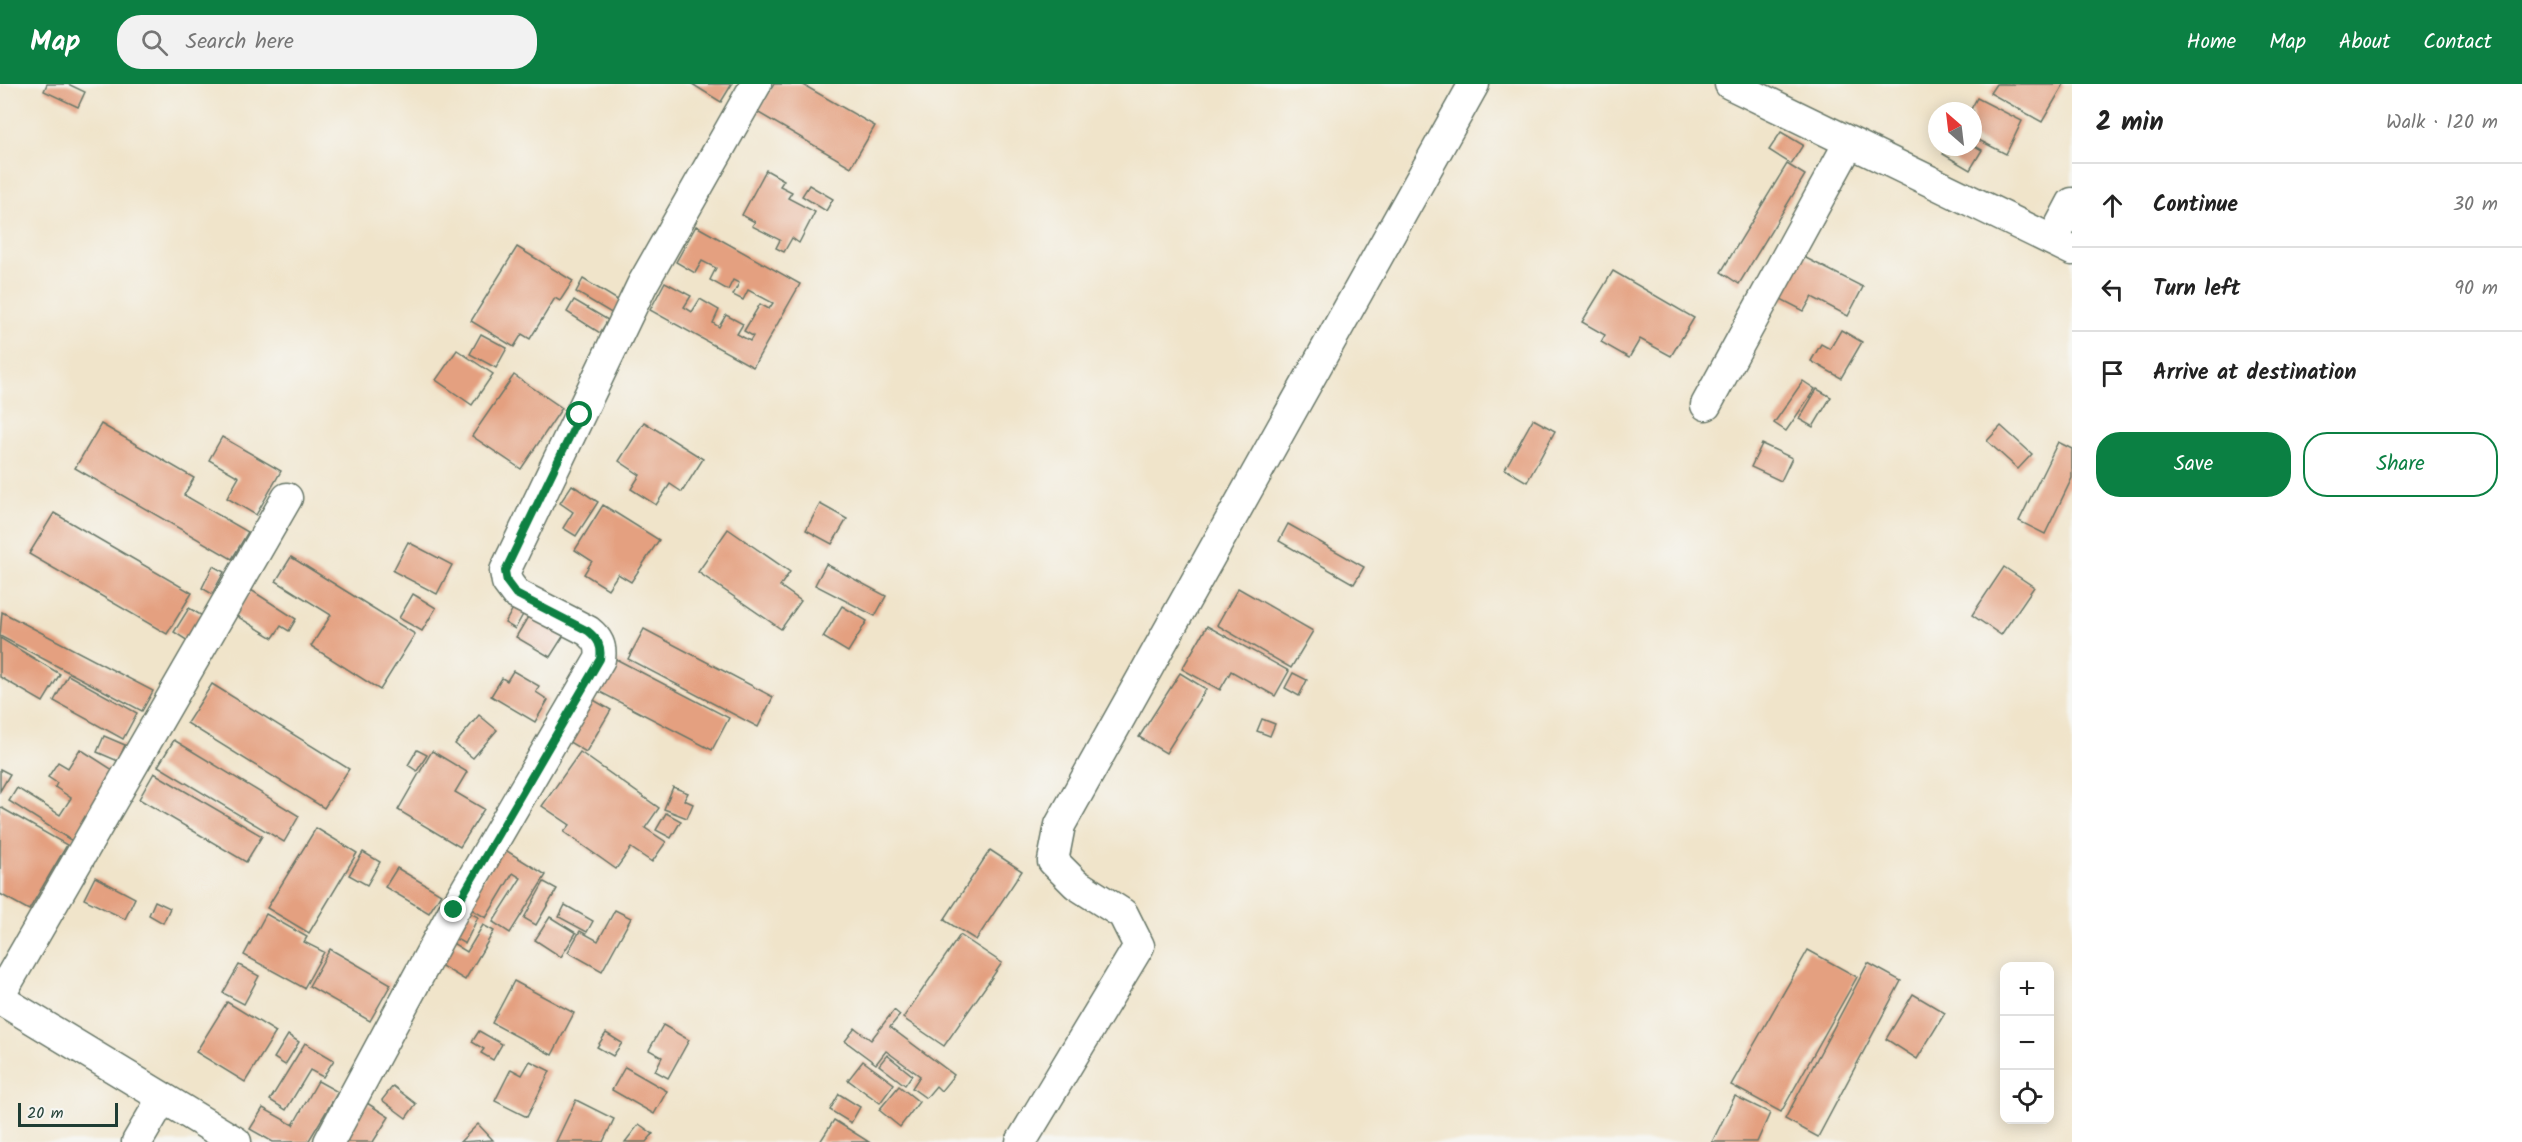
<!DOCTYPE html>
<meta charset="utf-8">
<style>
:root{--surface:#fff;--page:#f2f2f2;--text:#222;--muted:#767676;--line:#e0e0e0;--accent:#0b8043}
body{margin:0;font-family:Kalam,sans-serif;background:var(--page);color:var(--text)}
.controls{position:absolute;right:18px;bottom:18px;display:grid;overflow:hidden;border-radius:12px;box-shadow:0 3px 15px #0003}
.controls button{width:54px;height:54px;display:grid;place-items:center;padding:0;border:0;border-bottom:2px solid var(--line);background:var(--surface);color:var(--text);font:30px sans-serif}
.compass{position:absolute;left:1928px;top:18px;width:54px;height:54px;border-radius:50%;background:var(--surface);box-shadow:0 3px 15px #0003;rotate:332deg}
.scale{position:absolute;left:18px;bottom:15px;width:100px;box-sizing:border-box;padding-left:6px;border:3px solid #1f3d34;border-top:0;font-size:16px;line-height:21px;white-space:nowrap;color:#1f3d34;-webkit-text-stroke:4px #f6f6f2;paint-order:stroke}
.stop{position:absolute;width:18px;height:18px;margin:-14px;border:4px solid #0b8043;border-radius:50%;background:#fff}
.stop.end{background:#0b8043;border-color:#fff;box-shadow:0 2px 6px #0008}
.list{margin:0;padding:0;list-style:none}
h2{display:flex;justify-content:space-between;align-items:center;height:78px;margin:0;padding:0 24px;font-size:26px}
h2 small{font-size:20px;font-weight:400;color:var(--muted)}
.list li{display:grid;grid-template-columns:39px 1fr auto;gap:18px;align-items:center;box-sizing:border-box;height:84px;padding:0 24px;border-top:2px solid var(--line)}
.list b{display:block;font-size:22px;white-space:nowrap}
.list em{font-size:20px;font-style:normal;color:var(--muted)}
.actions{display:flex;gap:12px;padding:18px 24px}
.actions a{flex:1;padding:14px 0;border:2px solid var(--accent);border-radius:24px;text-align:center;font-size:21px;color:var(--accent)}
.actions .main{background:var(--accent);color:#fff}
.icon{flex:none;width:33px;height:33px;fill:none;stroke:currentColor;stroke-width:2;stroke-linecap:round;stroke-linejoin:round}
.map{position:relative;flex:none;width:2072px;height:1058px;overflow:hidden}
header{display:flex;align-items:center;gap:36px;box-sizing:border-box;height:84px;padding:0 30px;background:var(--accent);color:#fff}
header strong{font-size:28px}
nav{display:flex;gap:33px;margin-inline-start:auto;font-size:21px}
.search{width:420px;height:54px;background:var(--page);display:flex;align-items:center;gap:15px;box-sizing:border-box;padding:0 21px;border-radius:24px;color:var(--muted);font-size:22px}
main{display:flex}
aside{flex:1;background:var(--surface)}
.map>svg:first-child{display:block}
.building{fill:#e4a080}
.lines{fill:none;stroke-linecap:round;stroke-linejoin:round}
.street-casing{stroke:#687768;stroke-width:33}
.street{stroke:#fff;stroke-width:30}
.route{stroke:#0b8043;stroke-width:8}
</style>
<header>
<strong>Map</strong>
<div class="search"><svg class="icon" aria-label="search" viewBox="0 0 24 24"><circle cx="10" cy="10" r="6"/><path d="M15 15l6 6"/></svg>Search here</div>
<nav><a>Home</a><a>Map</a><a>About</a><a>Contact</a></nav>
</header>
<main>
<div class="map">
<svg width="2072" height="1058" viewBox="0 0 2072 1058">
<rect width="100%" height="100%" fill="#f6f6f2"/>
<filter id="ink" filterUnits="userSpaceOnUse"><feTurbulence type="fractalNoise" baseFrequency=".0167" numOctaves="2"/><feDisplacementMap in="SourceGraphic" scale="12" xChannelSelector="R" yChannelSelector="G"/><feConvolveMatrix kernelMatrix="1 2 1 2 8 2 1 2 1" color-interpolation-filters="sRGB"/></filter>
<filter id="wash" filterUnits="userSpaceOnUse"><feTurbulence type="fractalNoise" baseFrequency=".008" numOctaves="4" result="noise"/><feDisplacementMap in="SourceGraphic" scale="24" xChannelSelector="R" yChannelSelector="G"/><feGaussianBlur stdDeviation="1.35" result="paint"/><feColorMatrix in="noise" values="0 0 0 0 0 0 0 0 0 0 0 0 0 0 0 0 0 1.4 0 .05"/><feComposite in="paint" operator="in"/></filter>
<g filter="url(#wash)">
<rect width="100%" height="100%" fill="#f0e4ca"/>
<g id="blocks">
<g class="building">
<polygon points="47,0 68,0 85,8 78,23 44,7"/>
<polygon points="692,0 732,0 721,18"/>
<polygon points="774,0 802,0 875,42 851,83 757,28"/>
<polygon points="1996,0 2064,0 2042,38 1990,9"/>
<polygon points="1977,14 2022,37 2006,70 1973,53 1973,27 1970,27"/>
<polygon points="1781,48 1803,61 1791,80 1769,66"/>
<polygon points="1973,61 1982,66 1970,86 1943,70 1947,63 1973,63"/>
<polygon points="1787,80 1805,91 1739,200 1721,188"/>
<polygon points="766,86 784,96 780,102 792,108 788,114 815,128 799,159 792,154 784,168 776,164 780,156 752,142 755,138 742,131"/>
<polygon points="809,101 833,115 826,127 802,112"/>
<polygon points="696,142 800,200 753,283 650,226 665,198 691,212 684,223 692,228 700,215 719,226 713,239 719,243 726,231 743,240 737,250 750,257 753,252 744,247 760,220 769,225 773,219 748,206 743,216 733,211 739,199 733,196 728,206 710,196 716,184 702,177 695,189 676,178"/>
<polygon points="517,163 573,197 560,217 555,214 530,255 522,250 514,263 471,237"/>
<polygon points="1798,170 1863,203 1848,232 1812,213 1804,227 1775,212"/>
<polygon points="1613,187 1694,234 1671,272 1640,255 1629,274 1601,258 1605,251 1582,238"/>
<polygon points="583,195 621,218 613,230 576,208"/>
<polygon points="574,216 608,236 600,249 567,228"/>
<polygon points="1841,246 1862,258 1841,294 1811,277 1821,260 1830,265"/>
<polygon points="481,250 507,264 496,284 470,270"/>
<polygon points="457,266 493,290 472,321 436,296"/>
<polygon points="514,291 562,324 521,385 472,352"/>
<polygon points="1803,297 1815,305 1786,347 1774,339"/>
<polygon points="1817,305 1831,313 1813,343 1799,335"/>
<polygon points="1533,335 1555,347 1527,398 1505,385"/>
<polygon points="644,338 703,375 682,408 670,400 656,421 631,405 640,391 619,377"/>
<polygon points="101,340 194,394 184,411 248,448 232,475 75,384"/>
<polygon points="2001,342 2032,370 2018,385 1987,357"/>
<polygon points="222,353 281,387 256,431 227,414 239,393 209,376"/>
<polygon points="2058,358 2072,365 2072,394 2045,450 2019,437"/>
<polygon points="1762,360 1792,374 1781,397 1751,383"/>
<polygon points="572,401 598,418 576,452 563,444 573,428 560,419"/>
<polygon points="820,420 847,435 832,460 806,446"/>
<polygon points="603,421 659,456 631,498 618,490 608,505 584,490 592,477 575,466"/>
<polygon points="54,429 192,509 167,550 29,470"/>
<polygon points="1288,440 1364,483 1354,500 1279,457"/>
<polygon points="728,445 790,488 780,502 801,517 781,545 698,488"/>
<polygon points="408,458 452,481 437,510 393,487"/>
<polygon points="291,473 415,550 380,606 311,562 331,531 276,497"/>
<polygon points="826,480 886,512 875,532 815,501"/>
<polygon points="213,482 224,488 212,510 202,504"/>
<polygon points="2004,483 2034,503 2001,551 1972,531"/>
<polygon points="1238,504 1313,547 1291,584 1217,541"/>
<polygon points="251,506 296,535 289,547 281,542 273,554 235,531"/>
<polygon points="413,510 436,524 422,547 399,534"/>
<polygon points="516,519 526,525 515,545 505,539"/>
<polygon points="842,522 867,537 848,568 823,553"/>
<polygon points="189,524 204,533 188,557 174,548"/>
<polygon points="2,528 153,607 142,627 0,552"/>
<polygon points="529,531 564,551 550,573 516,553"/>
<polygon points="1207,542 1289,587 1275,612 1231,587 1220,606 1182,585"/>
<polygon points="644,545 773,613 758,643 628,575"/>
<polygon points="0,554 60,590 43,618 0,593"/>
<polygon points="614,574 729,634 712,666 598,607"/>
<polygon points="513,587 539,602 536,608 548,616 535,638 491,612 502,594 507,597"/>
<polygon points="1180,589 1206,605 1166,669 1139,653"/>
<polygon points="1293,589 1307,596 1299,612 1285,604"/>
<polygon points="68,591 137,629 123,655 54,617"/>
<polygon points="212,600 349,685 324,724 187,639"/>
<polygon points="585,611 611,626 586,668 561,653"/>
<polygon points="479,631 497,646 473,674 455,660"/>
<polygon points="1262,635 1275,640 1270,652 1257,647"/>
<polygon points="104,652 125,661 118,677 97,668"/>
<polygon points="174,656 299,732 284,758 158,682"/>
<polygon points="80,665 116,688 72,757 9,717 17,704 60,731 71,714 55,703 57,699 48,693 58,678 68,684"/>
<polygon points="417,666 427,671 417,687 408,681"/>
<polygon points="432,667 467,688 455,708 484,725 460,763 398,726"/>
<polygon points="580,668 659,724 645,744 666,758 652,778 631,764 616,785 564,748 570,741 542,722"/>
<polygon points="0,685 10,690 0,707"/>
<polygon points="154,689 262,752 246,778 139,715"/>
<polygon points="673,703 688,709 684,716 693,720 687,734 664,725"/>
<polygon points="0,723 67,761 29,826 0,810"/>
<polygon points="666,729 681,737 671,754 656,746"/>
<polygon points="316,744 357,769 309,849 267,824"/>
<polygon points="502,764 546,791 510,849 493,838 521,794 513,789 486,834 466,822"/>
<polygon points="990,766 1022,787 976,856 944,836"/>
<polygon points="363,768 380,778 367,801 349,791"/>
<polygon points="397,784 441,810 429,829 385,803"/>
<polygon points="95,793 135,814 125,835 84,815"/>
<polygon points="544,798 557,805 536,841 524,834"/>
<polygon points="155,817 170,824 163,839 149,831"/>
<polygon points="565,821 593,837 587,848 559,833"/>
<polygon points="464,826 478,833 465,860 451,852"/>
<polygon points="615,826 631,834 602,887 568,868 580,847 598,857"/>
<polygon points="266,830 307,853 304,858 324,868 304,904 244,871"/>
<polygon points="550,833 576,849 561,873 535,856"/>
<polygon points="483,841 494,847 465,896 435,878 448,856 467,868"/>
<polygon points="960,851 1002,879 944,962 903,934"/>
<polygon points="330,865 391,900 370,937 309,902"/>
<polygon points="1808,866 1857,893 1781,1028 1731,1001"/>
<polygon points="1868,879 1901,897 1818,1053 1785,1035"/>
<polygon points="239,881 259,892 244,920 223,909"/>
<polygon points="514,897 574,929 552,971 492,939"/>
<polygon points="1913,910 1945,929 1917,975 1886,955"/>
<polygon points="227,918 276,948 245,998 196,968"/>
<polygon points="894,926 900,931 890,943 954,991 941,1007 936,1002 926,1014 912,1004 920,992 886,967 876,980 845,957 855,944 871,956"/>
<polygon points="663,941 689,956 668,994 655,987 662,973 649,966"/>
<polygon points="479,947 502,960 493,976 481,969 484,965 472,958"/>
<polygon points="606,949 622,959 613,972 597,963"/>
<polygon points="288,951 299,958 285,981 274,974"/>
<polygon points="305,959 334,976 323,993 310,986 286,1026 270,1016"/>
<polygon points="887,971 912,991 905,1001 879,981"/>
<polygon points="530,977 550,987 527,1033 495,1017 511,985 522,991"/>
<polygon points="863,977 894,1000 880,1019 848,996"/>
<polygon points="625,983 667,1007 654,1030 612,1006"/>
<polygon points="318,997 338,1008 308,1058 273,1058 250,1045 263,1024 293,1041"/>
<polygon points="393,1002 416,1020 406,1034 382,1016"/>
<polygon points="899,1002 919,1018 900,1043 879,1026"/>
<polygon points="839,1010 860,1023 851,1039 830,1026"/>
<polygon points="1735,1012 1770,1029 1757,1058 1712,1058"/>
<polygon points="576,1016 614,1035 603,1058 556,1058"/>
<polygon points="367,1019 389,1033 373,1058 343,1058"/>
<polygon points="834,1036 869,1058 820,1058"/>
<polygon points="478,1040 493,1056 460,1058"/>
<polygon points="639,1040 653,1050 646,1058 625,1058"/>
</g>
</g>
</g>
<g filter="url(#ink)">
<use href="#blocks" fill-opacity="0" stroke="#687768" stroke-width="1.5"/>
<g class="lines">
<defs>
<g id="street">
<polyline points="1730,0 2072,166"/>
<polyline points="2053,155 2072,119"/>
<polyline points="1706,321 1849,59"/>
<polyline points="0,911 287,414"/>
<polyline points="0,915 236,1058"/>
<polyline points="137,1058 162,1015"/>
<path d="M329,1058L454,826L600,575C602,562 598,555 588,547L516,510L507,498L505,487L642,201L756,0"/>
<polyline points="1021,1058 1139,862 1123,830 1076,800 1053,777 1060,741 1474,0"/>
</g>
</defs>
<use href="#street" class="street-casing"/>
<use href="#street" class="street"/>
</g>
</g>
<g class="lines" filter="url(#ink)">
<path class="route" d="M454,826L600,575C602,562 598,555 588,547L516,510L507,498L505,487L580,331"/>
</g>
</svg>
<div class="controls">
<button>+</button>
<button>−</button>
<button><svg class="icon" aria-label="locate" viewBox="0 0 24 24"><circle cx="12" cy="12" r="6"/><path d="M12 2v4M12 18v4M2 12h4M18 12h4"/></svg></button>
</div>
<svg class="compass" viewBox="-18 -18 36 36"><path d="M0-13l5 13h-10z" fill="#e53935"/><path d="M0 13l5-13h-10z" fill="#767676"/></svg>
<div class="scale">20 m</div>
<div class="stop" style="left:580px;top:331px"></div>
<div class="stop end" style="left:454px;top:826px"></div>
</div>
<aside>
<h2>2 min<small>Walk · 120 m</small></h2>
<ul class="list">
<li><svg class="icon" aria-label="ahead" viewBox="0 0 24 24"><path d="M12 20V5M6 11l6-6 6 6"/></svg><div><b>Continue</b></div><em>30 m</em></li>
<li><svg class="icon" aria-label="left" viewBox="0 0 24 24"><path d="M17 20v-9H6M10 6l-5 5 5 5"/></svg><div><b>Turn left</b></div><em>90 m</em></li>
<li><svg class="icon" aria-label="arrive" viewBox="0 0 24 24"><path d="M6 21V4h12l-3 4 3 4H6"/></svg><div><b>Arrive at destination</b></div></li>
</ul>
<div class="actions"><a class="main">Save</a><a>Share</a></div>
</aside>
</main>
